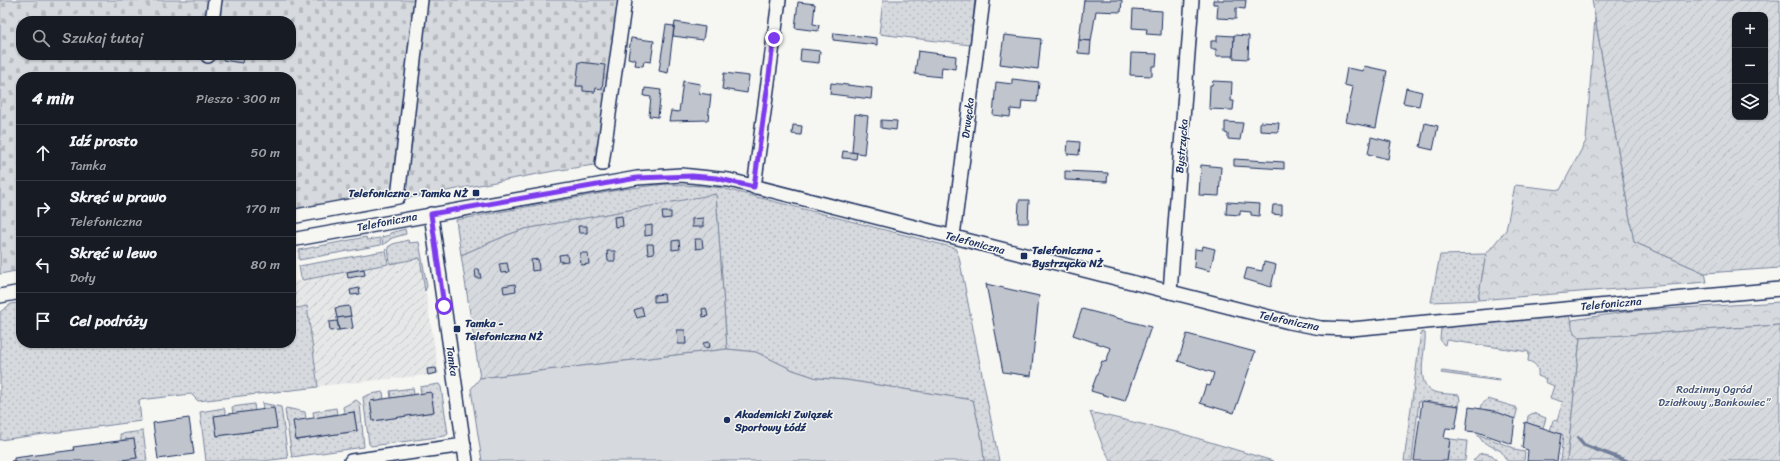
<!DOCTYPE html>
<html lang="pl">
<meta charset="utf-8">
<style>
:root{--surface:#171b24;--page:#242831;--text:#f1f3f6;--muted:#9ea1a6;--line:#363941}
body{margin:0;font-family:Sriracha,sans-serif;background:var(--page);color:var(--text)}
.controls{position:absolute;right:12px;top:12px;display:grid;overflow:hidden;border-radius:8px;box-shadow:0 1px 3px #0004}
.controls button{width:36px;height:36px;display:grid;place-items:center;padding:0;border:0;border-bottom:1px solid var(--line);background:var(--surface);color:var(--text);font:20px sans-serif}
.stop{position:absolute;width:12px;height:12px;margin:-9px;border:3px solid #7c3aed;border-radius:50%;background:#fff}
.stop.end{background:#7c3aed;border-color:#fff;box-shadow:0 1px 4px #0008}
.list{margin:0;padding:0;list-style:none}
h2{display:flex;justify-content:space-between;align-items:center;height:52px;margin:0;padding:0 16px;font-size:17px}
h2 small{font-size:13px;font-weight:400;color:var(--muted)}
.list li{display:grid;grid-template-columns:26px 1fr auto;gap:12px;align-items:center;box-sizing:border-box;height:56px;padding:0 16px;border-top:1px solid var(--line)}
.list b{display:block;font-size:15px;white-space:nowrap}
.list p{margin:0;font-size:13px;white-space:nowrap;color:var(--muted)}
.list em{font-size:13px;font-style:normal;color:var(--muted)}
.icon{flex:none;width:22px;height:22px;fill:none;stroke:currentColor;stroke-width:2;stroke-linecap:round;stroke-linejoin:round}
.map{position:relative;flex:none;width:1780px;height:461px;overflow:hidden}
.search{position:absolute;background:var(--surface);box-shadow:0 1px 3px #0004;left:16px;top:16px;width:280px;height:44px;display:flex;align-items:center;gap:10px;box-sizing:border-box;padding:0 14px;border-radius:16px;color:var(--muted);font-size:15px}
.panel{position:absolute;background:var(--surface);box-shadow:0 1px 3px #0004;left:16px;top:72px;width:280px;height:276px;border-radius:16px}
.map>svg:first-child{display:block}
.industrial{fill:url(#industrial-furrows)}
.grass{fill:url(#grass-dots);stroke:#78849e}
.forest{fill:url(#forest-crowns);stroke:#78849e}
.cemetery{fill:url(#cemetery-stones);stroke:#78849e;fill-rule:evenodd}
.garden{fill:url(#garden-furrows);stroke:#78849e;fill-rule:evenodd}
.pitch{fill:#d6d9dd;stroke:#78849e}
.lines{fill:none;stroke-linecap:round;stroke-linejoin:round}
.stream{stroke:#717e99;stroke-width:4}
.building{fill:#c0c4cd;stroke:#1b2f5e}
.minor-casing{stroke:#1b2f5e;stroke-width:16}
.minor{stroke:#f6f6f2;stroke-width:13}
.route{stroke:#7c3aed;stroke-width:5}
.poi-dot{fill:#1b2f5e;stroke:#f6f6f2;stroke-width:1.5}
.labels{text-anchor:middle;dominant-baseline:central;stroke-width:3;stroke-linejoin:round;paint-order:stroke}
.street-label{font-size:11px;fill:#1b2f5e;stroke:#f6f6f2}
.poi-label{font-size:11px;font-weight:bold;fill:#1b2f5e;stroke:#f6f6f2;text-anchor:start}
.park-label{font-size:11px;fill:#405177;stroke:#f6f6f2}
</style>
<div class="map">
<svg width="1780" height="461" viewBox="0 0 1780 461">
<defs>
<pattern id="industrial-furrows" width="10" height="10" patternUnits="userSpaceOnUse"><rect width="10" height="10" fill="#e6e7e7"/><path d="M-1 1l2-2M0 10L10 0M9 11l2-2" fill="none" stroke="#c5c6c9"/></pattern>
<pattern id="grass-dots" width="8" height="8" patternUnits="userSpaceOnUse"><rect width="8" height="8" fill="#d6d9dd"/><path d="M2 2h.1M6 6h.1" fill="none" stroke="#b7bbc0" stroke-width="1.8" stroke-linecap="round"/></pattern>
<pattern id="forest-crowns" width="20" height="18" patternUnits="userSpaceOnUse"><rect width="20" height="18" fill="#d6d9dd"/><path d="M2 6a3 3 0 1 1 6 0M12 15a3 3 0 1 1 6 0" fill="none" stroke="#b7bbc0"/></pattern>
<pattern id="cemetery-stones" width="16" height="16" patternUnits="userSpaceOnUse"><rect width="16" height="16" fill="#d6d9dd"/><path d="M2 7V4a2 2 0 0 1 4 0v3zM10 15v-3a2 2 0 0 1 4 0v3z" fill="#b7bbc0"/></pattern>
<pattern id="garden-furrows" width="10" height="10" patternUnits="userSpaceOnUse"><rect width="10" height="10" fill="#d6d9dd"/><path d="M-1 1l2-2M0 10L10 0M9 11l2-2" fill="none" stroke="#b7bbc0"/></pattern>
</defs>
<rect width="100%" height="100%" fill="#f6f6f2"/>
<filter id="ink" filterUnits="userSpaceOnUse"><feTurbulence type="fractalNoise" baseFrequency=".025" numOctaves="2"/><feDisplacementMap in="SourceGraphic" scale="8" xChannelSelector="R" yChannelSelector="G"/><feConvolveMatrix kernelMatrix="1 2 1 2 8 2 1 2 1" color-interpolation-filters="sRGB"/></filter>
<g filter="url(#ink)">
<polygon class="industrial" points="420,258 439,374 318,386 307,306 298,308 291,306 291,282"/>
<g class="grass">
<polygon points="883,0 975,0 970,45 879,34"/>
<polygon points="665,184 704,186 722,188 955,248 959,257 999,461 984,461 982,440 973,400 846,380 817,378 793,370 756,352 727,349 716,195 525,229 510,234 461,255 456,220 624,189"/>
<polygon points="405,229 406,234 392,238 383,245 382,237 390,235 390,233"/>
<polygon points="366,237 367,240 380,238 381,245 299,260 299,250"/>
<polygon points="408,240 409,243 419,242 427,286 425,291 420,258 390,264 388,247 393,244"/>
<polygon points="386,249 388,264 303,280 301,278 299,266 384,251"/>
<polygon points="1486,254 1478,300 1431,302 1440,255"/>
<polygon points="17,303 21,306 21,343 291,343 291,306 298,308 307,306 318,387 198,401 191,394 139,400 141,421 0,440 0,312 11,304"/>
<path d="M1570,314L1574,334L1580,338L1567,461H1560L1563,435L1550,431L1553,420L1557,421L1563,402L1550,398L1554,386L1545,382L1546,379L1538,376C1539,368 1536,363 1528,361L1529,352L1446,340L1445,345L1443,344L1440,339L1441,328Z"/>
<path d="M1421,332L1425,333C1427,349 1413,384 1434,392C1441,394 1451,394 1459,395L1460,401L1459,406L1419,401L1412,461H1404Z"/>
<polygon points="1442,371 1499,379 1499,381 1441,373"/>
<polygon points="439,384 441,387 448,434 445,436 371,446 369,444 363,397 371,394 383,392 384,399 373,421 433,412 431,393 421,394 420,387"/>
<polygon points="413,388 414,395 391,398 390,391"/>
<polygon points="1488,399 1515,407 1517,411 1515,419 1480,409 1481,405"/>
<polygon points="356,400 360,403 364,447 292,457 285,410 286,408 305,412 306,419 297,440 357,431 354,412 344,413 343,407"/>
<polygon points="262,403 281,407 288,458 263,461 206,461 200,412 224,408 226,415 214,416 217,436 276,428 263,410"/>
<polygon points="254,404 255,411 233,414 232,407"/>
<polygon points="336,408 337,414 314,418 313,412"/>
<polygon points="1533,413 1546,418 1543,428 1527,423 1528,416"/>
<polygon points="143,431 147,461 114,461 137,458 134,439 121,440 120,434"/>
<polygon points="1477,434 1514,448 1514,450 1525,452 1524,461 1507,461 1501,451 1483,442"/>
<polygon points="1450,439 1467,441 1465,461 1447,461"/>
<polygon points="1484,453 1492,455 1497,461 1473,461 1479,454"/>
</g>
<g class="forest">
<polygon points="1595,18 1634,242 1705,273 1707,282 1478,300 1486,254 1506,230 1515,185 1560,190 1586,141"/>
<path d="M1780,302V325L1580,338C1573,333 1571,328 1572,320L1632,311Z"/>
</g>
<path class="cemetery" d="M0,0H630L607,163L554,171L291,220V77H21V270L0,274ZM21,21H291V55H21Z"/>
<g class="garden">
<path d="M1592,0H1780V268L1705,273L1634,242ZM1735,15H1765V117H1735Z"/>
<polygon points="716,194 727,349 480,378 461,255 510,234 525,229"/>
<polygon points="1780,325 1780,461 1567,461 1580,338"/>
<polygon points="1090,412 1180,433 1273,461 1111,461 1103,447"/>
</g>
<polygon class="pitch" points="727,349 756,352 793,370 817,378 846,380 973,400 982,440 984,461 482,461 471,389 480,378"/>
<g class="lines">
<polyline class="stream" points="1578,438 1584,445 1627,461"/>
</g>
<g class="building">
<polygon points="1084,0 1122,0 1121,12 1096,11 1091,41 1079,40"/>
<polygon points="1213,0 1246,0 1245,9 1236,8 1236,19 1217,18 1218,4 1213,4"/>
<polygon points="798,2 815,4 813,24 819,25 818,31 795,28"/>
<polygon points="1133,9 1162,11 1161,35 1146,34 1147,29 1132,28"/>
<polygon points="675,22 705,27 703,40 673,36"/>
<polygon points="666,25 674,26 668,73 659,71"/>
<polygon points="834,33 877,38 877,45 833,40"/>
<polygon points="1004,35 1041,39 1038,69 1000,64"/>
<polygon points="1217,35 1234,36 1233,56 1216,56 1216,49 1211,49 1211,41 1217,41"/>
<polygon points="1234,35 1249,36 1248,59 1233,58"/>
<polygon points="631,38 654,41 651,62 644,61 643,66 635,65 636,60 628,58"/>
<polygon points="1079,40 1091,41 1090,54 1078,53"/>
<polygon points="801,49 820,51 819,63 800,61"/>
<polygon points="918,51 956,56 955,69 942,67 941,77 915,74"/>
<polygon points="1131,53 1157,54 1156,66 1152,66 1152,76 1130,75"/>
<polygon points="221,55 249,55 247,58 243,59 242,63 223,60 224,55"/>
<polygon points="579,62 605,65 602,89 596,88 595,92 583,91 583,86 576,86"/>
<polygon points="1364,66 1387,71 1376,128 1346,122 1353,87 1344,85 1347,68 1363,71"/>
<polygon points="724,73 749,76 747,93 722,89"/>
<polygon points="1012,79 1039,82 1037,102 1022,101 1021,110 1011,109 1010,117 993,115 996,82 1012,84"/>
<polygon points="683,81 700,84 699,93 711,95 708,120 669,121 671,111 679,112"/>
<polygon points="1213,81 1232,82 1231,101 1234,101 1233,110 1209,109 1210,85 1212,85"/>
<polygon points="831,83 872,88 871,99 830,94"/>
<polygon points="645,88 661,90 658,117 649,116 651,97 644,96"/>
<polygon points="1406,88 1422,92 1419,106 1403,103"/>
<polygon points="855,114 868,116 864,154 852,152"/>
<polygon points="881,120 897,121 896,130 881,128"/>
<polygon points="1225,122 1243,123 1240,140 1228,139 1228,134 1225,133"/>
<polygon points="1260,122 1279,123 1278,132 1260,131"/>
<polygon points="1425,123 1438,126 1433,150 1420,147"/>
<polygon points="793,125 802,126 801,135 792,134"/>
<polygon points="1371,137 1391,142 1388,159 1368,154"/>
<polygon points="1068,141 1080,142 1079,155 1067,154"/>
<polygon points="843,151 857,153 856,159 842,158"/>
<polygon points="1234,159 1284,162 1284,169 1234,166"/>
<polygon points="1201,165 1221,167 1219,196 1199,195"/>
<polygon points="1065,171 1108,173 1107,182 1065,180"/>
<polygon points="1019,200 1029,200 1028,223 1018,223"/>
<polygon points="1227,202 1260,204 1259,216 1251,215 1251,212 1240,211 1240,215 1226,214"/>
<polygon points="1273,205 1282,205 1282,215 1272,214"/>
<polygon points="662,212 671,212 671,218 663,219"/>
<polygon points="622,216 623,226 615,227 614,217"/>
<polygon points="703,218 703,227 692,227 692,219"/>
<polygon points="652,225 652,235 645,236 645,226"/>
<polygon points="578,226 587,226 587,233 579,233"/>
<polygon points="695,239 702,239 703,248 696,249"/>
<polygon points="679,240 680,249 672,250 672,241"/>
<polygon points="647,244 653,244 654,253 648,254"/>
<polygon points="1203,246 1215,249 1210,271 1194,267 1195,249 1202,250"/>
<polygon points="607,251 615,251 615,261 608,261"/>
<polygon points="580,253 588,253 589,264 581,265"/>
<polygon points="567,254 568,261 560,262 559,255"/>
<polygon points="538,259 539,270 532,271 531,260"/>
<polygon points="1264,262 1276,265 1271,287 1244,279 1247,268 1262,271"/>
<polygon points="507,263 509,272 501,273 499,264"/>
<polygon points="364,269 365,275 348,278 347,272"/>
<polygon points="475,269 479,269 481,278 476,278"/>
<polygon points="291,282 295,297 291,298"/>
<polygon points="515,284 516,291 504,293 503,286"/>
<polygon points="986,284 1039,296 1031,376 1003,372"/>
<polygon points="359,288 360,294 351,295 350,290"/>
<polygon points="664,294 665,301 654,302 654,295"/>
<polygon points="349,306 351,316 337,318 335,308"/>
<polygon points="642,307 644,316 637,318 634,310"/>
<polygon points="706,308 708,316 703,317 702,309"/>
<polygon points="1082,309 1151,327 1125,401 1091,391 1102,361 1106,362 1111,348 1073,335"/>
<polygon points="351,316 353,328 339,330 337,318"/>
<polygon points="337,321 339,330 330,331 329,322"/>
<polygon points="677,330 685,330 686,344 678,344"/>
<polygon points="1187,334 1255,352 1234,413 1200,403 1206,385 1210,386 1214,373 1178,361"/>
<polygon points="709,342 710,347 704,348 703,343"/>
<polygon points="436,368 437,373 428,375 427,369"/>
<polygon points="431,392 434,412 373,421 370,401"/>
<polygon points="1422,401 1459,406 1455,429 1446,428 1444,438 1450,439 1447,461 1414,461"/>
<polygon points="1469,407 1494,411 1515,419 1512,444 1477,432 1466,431"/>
<polygon points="274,408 277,428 217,436 214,416"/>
<polygon points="354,412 357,431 296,440 293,421"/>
<polygon points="189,418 194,454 158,459 153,423"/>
<polygon points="1525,422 1561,434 1557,461 1527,461 1528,450 1522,448"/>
<polygon points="134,439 137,458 114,461 11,461 14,461 14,458 74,450 73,447"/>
</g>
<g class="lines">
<defs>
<g id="minor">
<polyline points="212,21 215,0"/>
<polyline points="208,56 208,55"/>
<polyline points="602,164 625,0"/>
<polyline points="754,187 779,0"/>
<polyline points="431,214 466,461"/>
<polyline points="291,217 398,197 421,0"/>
<polyline points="953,236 983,0"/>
<polyline points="291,240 637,178 681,175 729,180 1289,322 1321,328 1351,329 1780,289"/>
<polyline points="1170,292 1192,0"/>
<polyline points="0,296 21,292"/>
<polyline points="351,461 464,445"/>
</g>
</defs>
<use href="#minor" class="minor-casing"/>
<use href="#minor" class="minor"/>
</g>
</g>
<g class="lines" filter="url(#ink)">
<polyline class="route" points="444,306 431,214 637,178 692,176 716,178 754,187 774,38"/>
</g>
<g class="poi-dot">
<rect x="472" y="189" width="8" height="8" rx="2"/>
<rect x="1020" y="252" width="8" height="8" rx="2"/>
<rect x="453" y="325" width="8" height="8" rx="2"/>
<circle cx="727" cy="420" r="4"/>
</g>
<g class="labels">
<g class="street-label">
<text transform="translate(968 118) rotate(-83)">Drwęcka</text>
<text transform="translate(1182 146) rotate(-85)">Bystrzycka</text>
<text transform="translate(387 222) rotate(-11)">Telefoniczna</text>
<text transform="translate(975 243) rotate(15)">Telefoniczna</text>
<text transform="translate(1611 304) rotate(-5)">Telefoniczna</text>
<text transform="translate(1289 321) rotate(12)">Telefoniczna</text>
<text transform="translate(452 361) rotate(82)">Tamka</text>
</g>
<g class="poi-label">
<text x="468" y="193" text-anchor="end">Telefoniczna - Tamka NŻ</text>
<text x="1032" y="250">Telefoniczna -<tspan x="1032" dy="13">Bystrzycka NŻ</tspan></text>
<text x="465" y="323">Tamka -<tspan x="465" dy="13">Telefoniczna NŻ</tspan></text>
<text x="735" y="414">Akademicki Związek<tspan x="735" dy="13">Sportowy Łódź</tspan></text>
</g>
<g class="park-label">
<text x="1714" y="389">Rodzinny Ogród<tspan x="1714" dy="13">Działkowy „Bankowiec”</tspan></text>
</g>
</g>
</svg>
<div class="controls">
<button>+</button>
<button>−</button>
<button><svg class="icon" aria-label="layers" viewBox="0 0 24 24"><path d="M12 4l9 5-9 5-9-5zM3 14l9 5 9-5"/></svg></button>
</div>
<div class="stop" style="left:444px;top:306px"></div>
<div class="stop end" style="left:774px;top:38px"></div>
<div class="search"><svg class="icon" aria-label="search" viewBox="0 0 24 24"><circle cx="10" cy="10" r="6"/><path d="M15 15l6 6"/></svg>Szukaj tutaj</div>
<section class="panel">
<h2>4 min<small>Pieszo · 300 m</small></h2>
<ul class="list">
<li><svg class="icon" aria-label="ahead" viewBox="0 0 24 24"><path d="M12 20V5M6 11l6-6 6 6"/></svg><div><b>Idź prosto</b><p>Tamka</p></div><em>50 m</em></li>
<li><svg class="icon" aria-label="right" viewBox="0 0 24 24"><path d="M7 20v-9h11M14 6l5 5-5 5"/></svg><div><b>Skręć w prawo</b><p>Telefoniczna</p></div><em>170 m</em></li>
<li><svg class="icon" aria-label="left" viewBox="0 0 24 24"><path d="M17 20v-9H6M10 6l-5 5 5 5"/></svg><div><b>Skręć w lewo</b><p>Doły</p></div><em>80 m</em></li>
<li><svg class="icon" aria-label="arrive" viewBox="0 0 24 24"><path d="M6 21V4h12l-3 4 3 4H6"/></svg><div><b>Cel podróży</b></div></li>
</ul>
</section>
</div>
